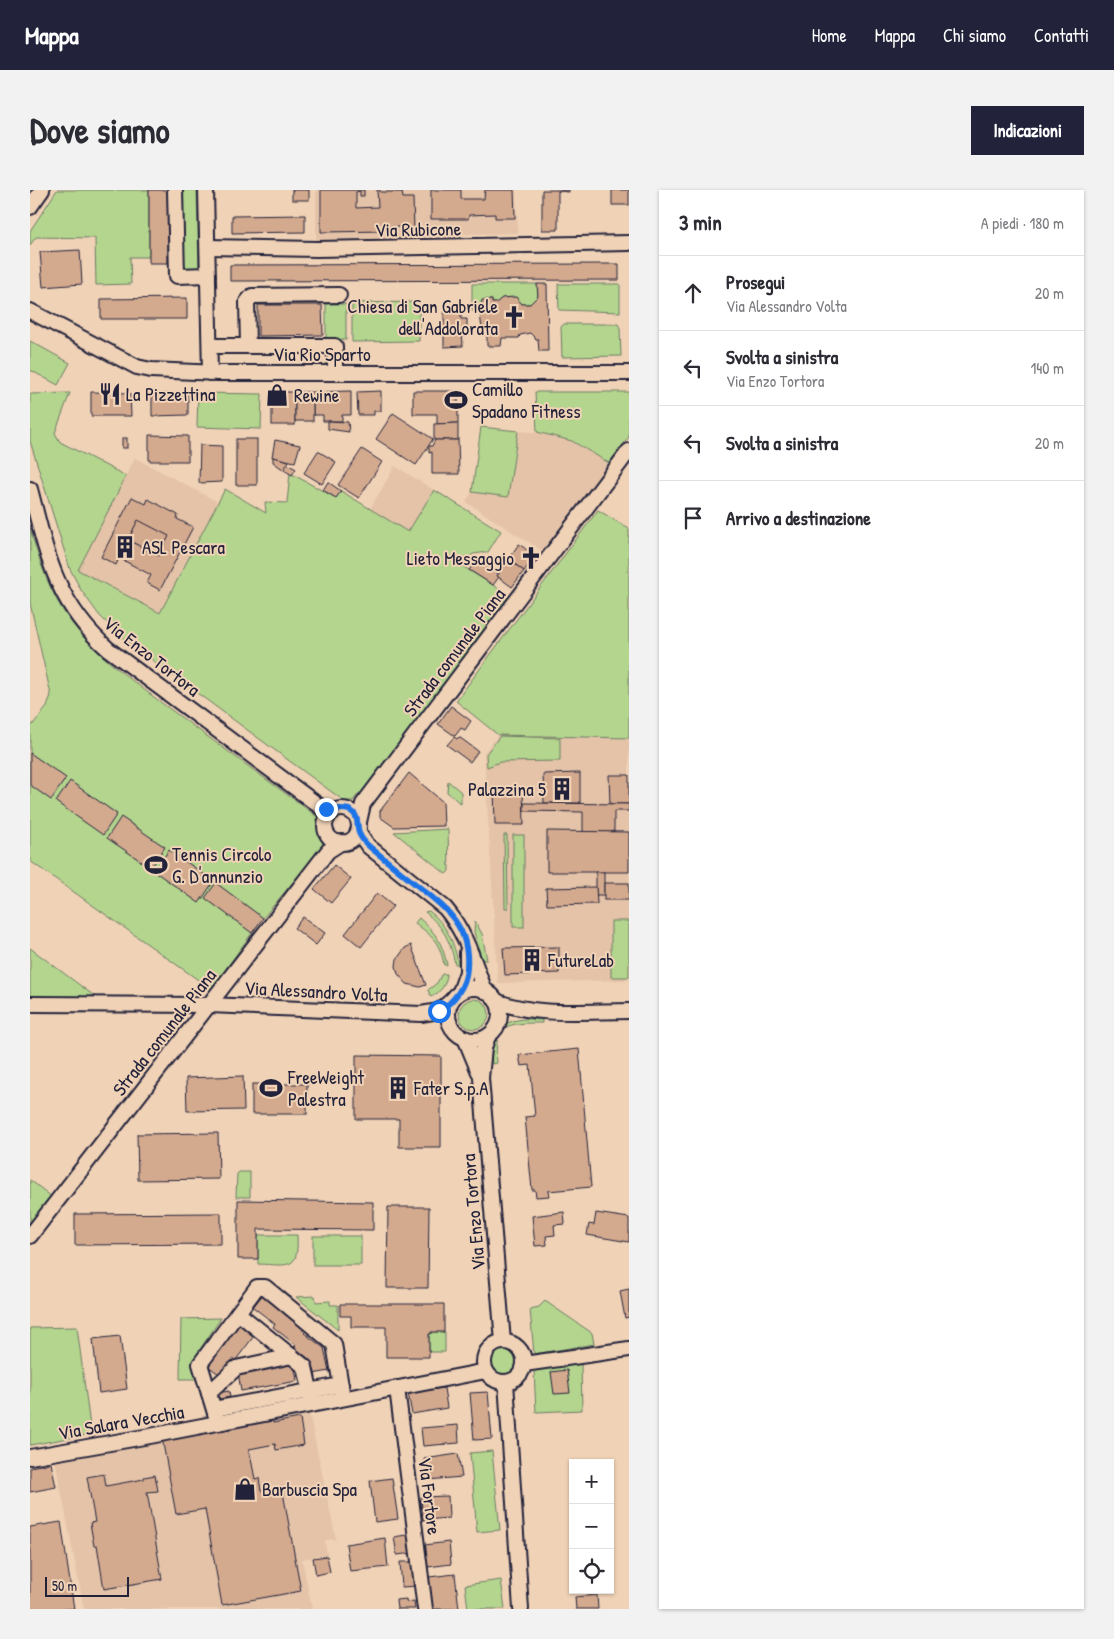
<!DOCTYPE html>
<html lang="it">
<meta charset="utf-8">
<style>
:root{--surface:#fff;--page:#f2f2f3;--text:#2b2b33;--muted:#7c7c81;--line:#e1e1e2;--accent:#22223b}
body{margin:0;font-family:"Patrick Hand",sans-serif;background:var(--page);color:var(--text)}
.controls{position:absolute;right:15px;bottom:15px;display:grid;overflow:hidden;border-radius:0px;box-shadow:0 1px 4px #0004}
.controls button{width:45px;height:45px;display:grid;place-items:center;padding:0;border:0;border-bottom:1px solid var(--line);background:var(--surface);color:var(--text);font:25px sans-serif}
.scale{position:absolute;left:15px;bottom:12px;width:84px;box-sizing:border-box;padding-left:5px;border:2px solid #22223b;border-top:0;font-size:14px;line-height:18px;white-space:nowrap;color:#22223b;-webkit-text-stroke:4px #f0d2b6;paint-order:stroke}
.stop{position:absolute;width:15px;height:15px;margin:-11px;border:4px solid #1a73e8;border-radius:50%;background:#fff}
.stop.end{background:#1a73e8;border-color:#fff;box-shadow:0 1px 5px #0008}
.list{margin:0;padding:0;list-style:none}
h2{display:flex;justify-content:space-between;align-items:center;height:65px;margin:0;padding:0 20px;font-size:21px}
h2 small{font-size:16px;font-weight:400;color:var(--muted)}
.list li{display:grid;grid-template-columns:32px 1fr auto;gap:15px;align-items:center;box-sizing:border-box;height:75px;padding:0 20px;border-top:1px solid var(--line)}
.list b{display:block;font-size:19px;white-space:nowrap}
.list p{margin:0;font-size:16px;white-space:nowrap;color:var(--muted)}
.list em{font-size:16px;font-style:normal;color:var(--muted)}
.icon{flex:none;width:28px;height:28px;fill:none;stroke:currentColor;stroke-width:2;stroke-linecap:round;stroke-linejoin:round}
.map{position:relative;flex:none;width:599px;height:1419px;overflow:hidden;border-radius:0px}
header{display:flex;align-items:center;gap:30px;box-sizing:border-box;height:70px;padding:0 25px;background:var(--accent);color:#fff}
header strong{font-size:24px}
nav{display:flex;gap:28px;margin-inline-start:auto;font-size:18px}
.intro{display:flex;align-items:center;justify-content:space-between;box-sizing:border-box;height:120px;padding:0 30px}
h1{margin:0;font-size:35px}
.button{padding:12px 22px;border-radius:0px;background:var(--accent);color:#fff;font-size:18px;font-weight:700}
main{display:flex;gap:30px;padding:0 30px}
aside{flex:1;background:var(--surface);border-radius:0px;box-shadow:0 1px 4px #0004}
.map>svg:first-child{display:block}
.built{fill:#e4c3a8}
.green{fill:#b4d58e;stroke:#6b7c64}
.building{fill:#d4aa8f;stroke:#22223b;fill-rule:evenodd}
.lines{fill:none;stroke-linecap:round;stroke-linejoin:round}
.minor-casing{stroke:#22223b;stroke-width:18}
.minor{stroke:#f0d2b6;stroke-width:14}
.route{stroke:#1a73e8;stroke-width:6}
.labels{text-anchor:middle;dominant-baseline:central;stroke-width:4;stroke-linejoin:round;paint-order:stroke}
.street-label{font-size:19px;fill:#22223b;stroke:#f0d2b6}
.poi-label{font-size:19px;fill:#22223b;stroke:#f0d2b6;text-anchor:start}
</style>
<header>
<strong>Mappa</strong>
<nav><a>Home</a><a>Mappa</a><a>Chi siamo</a><a>Contatti</a></nav>
</header>
<div class="intro"><h1>Dove siamo</h1><a class="button">Indicazioni</a></div>
<main>
<div class="map">
<svg width="599" height="1419" viewBox="0 0 599 1419">
<rect width="100%" height="100%" fill="#f0d2b6"/>
<filter id="ink" filterUnits="userSpaceOnUse"><feTurbulence type="fractalNoise" baseFrequency=".02" numOctaves="2"/><feDisplacementMap in="SourceGraphic" scale="10" xChannelSelector="R" yChannelSelector="G"/><feConvolveMatrix kernelMatrix="1 2 1 2 8 2 1 2 1" color-interpolation-filters="sRGB"/></filter>
<g filter="url(#ink)">
<g class="built">
<polygon points="286,0 486,0 488,43 386,45 386,50 286,50"/>
<polygon points="488,241 510,243 542,251 579,273 514,362 436,312 442,302 478,307"/>
<polygon points="105,268 188,312 131,423 47,380"/>
<polygon points="365,276 404,300 378,343 340,319"/>
<polygon points="468,545 599,548 599,790 468,793 454,563"/>
<polygon points="279,1222 306,1349 295,1350 297,1365 272,1369 282,1419 54,1419 25,1269"/>
</g>
<g class="green">
<polygon points="27,0 119,0 119,67 100,67 101,94 66,95 65,48 6,47 0,55 0,41"/>
<polygon points="148,0 167,0 169,82 149,82"/>
<polygon points="442,94 507,94 508,106 500,114 492,114 485,107 472,108 466,113 462,113 462,110 453,110 450,121 442,121"/>
<polygon points="528,94 590,94 590,122 529,120"/>
<polygon points="389,112 389,151 322,152 322,113"/>
<polygon points="296,114 316,114 316,150 296,149"/>
<polygon points="534,134 588,134 590,138 591,166 532,167 531,137"/>
<polygon points="0,151 40,173 28,195 0,180"/>
<polygon points="505,202 599,202 599,247 579,273 542,251 507,242"/>
<polygon points="40,203 25,243 30,252 96,286 48,380 130,423 195,299 236,323 235,312 257,313 260,283 306,308 311,301 378,342 404,300 471,341 458,362 443,364 437,369 433,367 429,374 479,405 332,604 329,603 323,611 314,611 110,461 88,444 69,425 51,400 40,379 0,251 0,204"/>
<polygon points="168,203 232,204 231,239 167,237"/>
<polygon points="451,237 488,241 478,307 442,302"/>
<polygon points="568,320 599,339 599,548 468,545 426,511"/>
<path d="M0,338C8,367 17,396 34,422C59,461 97,486 133,514C186,553 239,591 292,630V641L295,648L292,653L294,655L233,728L181,799L0,671V538L17,517L21,505L0,413Z"/>
<polygon points="470,546 530,548 530,571 470,572 457,577 456,564"/>
<polygon points="418,591 431,602 431,614 417,602"/>
<polygon points="418,639 419,681 416,684 364,642"/>
<polygon points="474,645 477,645 478,718 475,718"/>
<rect x="483" y="645" width="11" height="92"/>
<path d="M399,721C416,734 425,753 428,774H425C420,750 414,738 395,722Z"/>
<path d="M389,728C406,743 412,752 417,775H414C410,752 402,746 385,733Z"/>
<polygon points="445,731 452,744 457,770 452,770 444,742"/>
<rect x="581" y="731" width="18" height="56"/>
<polygon points="0,758 67,808 2,807 0,803"/>
<path d="M412,784H417C416,795 411,802 401,807L398,800L407,793Z"/>
<circle cx="444" cy="824" r="15"/>
<path d="M497,829L512,830V833C477,833 463,833 467,873L462,874C459,846 468,830 497,829Z"/>
<polygon points="209,982 220,982 220,1007 206,1007 207,984"/>
<polygon points="0,990 22,1007 0,1035"/>
<path d="M228,1045H267C269,1081 259,1075 228,1074Z"/>
<rect x="283" y="1046" width="48" height="29"/>
<polygon points="285,1106 286,1112 300,1111 300,1115 308,1115 308,1140 266,1107"/>
<polygon points="515,1111 562,1143 564,1154 504,1164 500,1119 509,1117"/>
<polygon points="191,1128 162,1171 168,1189 150,1189 151,1129"/>
<polygon points="47,1137 61,1244 0,1255 0,1138"/>
<polygon points="401,1142 415,1142 415,1162 399,1162 399,1144 401,1144"/>
<circle cx="474" cy="1172" r="15"/>
<polygon points="551,1174 552,1220 506,1222 504,1180"/>
<polygon points="462,1261 470,1340 447,1342 440,1263"/>
<polygon points="471,1390 475,1419 438,1419 435,1395"/>
</g>
<g class="building">
<rect x="119" y="0" width="19" height="73"/>
<rect x="262" y="0" width="17" height="10"/>
<polygon points="291,0 334,0 334,6 330,6 330,1 326,2 326,18 348,17 347,0 350,0 350,2 372,2 373,8 383,8 384,40 372,40 372,37 358,37 358,41 291,42"/>
<polygon points="401,0 431,0 431,9 454,9 455,0 484,0 485,28 465,28 465,24 439,25 438,29 401,29"/>
<polygon points="512,0 539,0 539,2 528,1 528,40 512,40"/>
<rect x="582" y="0" width="17" height="15"/>
<polygon points="275,25 275,42 202,43 202,26"/>
<polygon points="50,60 52,94 13,97 10,62"/>
<polygon points="589,74 589,90 200,91 200,75"/>
<polygon points="507,94 517,94 518,161 509,161 508,149 506,149 500,143 490,145 489,148 472,148 471,156 457,156 457,139 452,139 450,124 452,110 462,110 462,113 466,113 472,108 486,107 492,114 500,114 508,106"/>
<polygon points="157,108 157,129 71,129 71,109"/>
<polygon points="228,115 292,115 293,145 228,146"/>
<polygon points="431,119 431,129 437,129 437,142 432,142 433,156 414,157 414,120"/>
<polygon points="321,201 321,225 312,225 312,231 293,231 293,225 283,225 283,202"/>
<polygon points="351,201 351,221 344,221 344,225 328,225 327,202"/>
<polygon points="383,201 428,201 428,233 407,234 407,224 383,224"/>
<polygon points="61,202 100,203 101,226 61,226"/>
<rect x="242" y="202" width="23" height="33"/>
<rect x="265" y="202" width="18" height="29"/>
<polygon points="158,203 158,225 122,226 122,204"/>
<polygon points="363,223 403,249 386,275 346,249"/>
<polygon points="298,231 318,232 319,242 298,239"/>
<polygon points="428,233 428,250 404,250 404,234"/>
<polygon points="119,245 158,246 158,271 119,271"/>
<rect x="92" y="248" width="5" height="10"/>
<rect x="206" y="249" width="21" height="46"/>
<polygon points="245,250 270,255 265,272 242,267"/>
<polygon points="405,250 428,250 429,284 402,284 402,262 399,263 399,256 402,256"/>
<polygon points="170,255 192,256 192,292 169,293"/>
<polygon points="332,259 352,272 329,308 308,295"/>
<polygon points="288,261 306,272 292,294 274,283"/>
<polygon points="243,267 259,271 254,280 243,272"/>
<polygon points="257,274 266,279 262,285 254,280"/>
<polygon points="298,292 311,301 306,308 293,300"/>
<path d="M102,307L116,314L118,309L148,325L147,329L163,337L130,400L117,393L121,385L89,368L86,375L71,367ZM108,331L138,346L129,365L98,350Z"/>
<polygon points="108,330 139,346 129,366 98,350"/>
<polygon points="489,354 505,366 494,381 478,369"/>
<polygon points="448,368 469,385 467,386 469,387 463,395 439,380"/>
<polygon points="479,370 494,381 482,397 467,386"/>
<polygon points="421,516 441,531 435,540 431,538 425,546 408,534"/>
<polygon points="424,547 427,549 429,547 448,561 440,572 417,555"/>
<polygon points="0,563 36,588 21,610 0,595"/>
<polygon points="379,583 413,612 414,636 364,637 350,627 350,621"/>
<polygon points="550,583 550,613 514,613 513,584"/>
<polygon points="579,585 599,585 599,614 580,614"/>
<polygon points="40,591 87,624 73,645 26,612"/>
<polygon points="464,598 493,598 494,635 465,635"/>
<polygon points="494,613 599,614 599,621 584,621 584,642 553,642 553,622 494,621"/>
<polygon points="91,627 135,657 121,678 77,648"/>
<polygon points="517,641 599,642 599,682 517,682"/>
<polygon points="139,660 184,691 169,713 124,681"/>
<polygon points="304,675 321,689 301,713 284,699"/>
<rect x="566" y="682" width="8" height="23"/>
<polygon points="186,693 233,728 222,743 175,708"/>
<rect x="574" y="693" width="25" height="17"/>
<polygon points="566,697 567,714 517,715 516,698"/>
<polygon points="347,703 363,716 331,757 315,744"/>
<polygon points="273,727 295,743 286,755 264,738"/>
<polygon points="381,755 396,795 390,797 377,794 368,784 366,776 367,769 375,758"/>
<polygon points="529,757 529,783 475,785 473,758"/>
<polygon points="549,859 561,997 518,1001 519,1006 506,1007 505,1000 502,1000 495,927 505,926 500,875 491,876 489,865"/>
<polygon points="326,865 411,866 411,957 369,957 369,929 326,929"/>
<polygon points="213,886 214,920 157,921 156,888"/>
<rect x="222" y="894" width="55" height="30"/>
<polygon points="188,943 189,989 108,990 107,944"/>
<polygon points="208,1010 343,1012 343,1040 228,1039 228,1069 208,1069"/>
<polygon points="358,1017 399,1017 398,1098 357,1098"/>
<polygon points="534,1022 535,1034 524,1035 525,1045 516,1046 517,1055 505,1056 502,1026"/>
<polygon points="191,1023 191,1054 45,1055 45,1024"/>
<polygon points="566,1023 599,1028 599,1052 557,1045 559,1034 564,1035"/>
<polygon points="599,1099 599,1127 595,1128 590,1101"/>
<polygon points="234,1103 256,1120 253,1123 276,1141 274,1143 294,1158 299,1181 283,1184 279,1169 264,1157 266,1155 243,1137 245,1134 223,1117"/>
<polygon points="310,1114 414,1114 414,1142 401,1142 401,1144 399,1144 399,1167 356,1167 356,1137 321,1137 321,1126 310,1126"/>
<polygon points="212,1131 227,1142 193,1187 178,1176"/>
<polygon points="90,1146 97,1199 69,1203 63,1149"/>
<polygon points="264,1172 267,1191 211,1201 208,1182"/>
<polygon points="537,1180 540,1203 524,1204 521,1182"/>
<polygon points="414,1198 417,1218 382,1224 378,1203"/>
<polygon points="199,1201 200,1207 184,1210 182,1204"/>
<polygon points="458,1202 462,1249 444,1250 440,1203"/>
<polygon points="242,1228 243,1233 270,1228 274,1255 246,1260 245,1254 219,1259 225,1289 229,1288 231,1301 252,1297 271,1401 192,1415 175,1319 146,1324 132,1248"/>
<polygon points="428,1235 429,1253 393,1256 391,1238"/>
<polygon points="428,1264 432,1287 397,1290 394,1269"/>
<polygon points="21,1273 26,1297 0,1302 0,1277"/>
<polygon points="74,1284 76,1296 114,1289 114,1287 125,1285 128,1301 117,1302 132,1389 74,1399 67,1355 64,1356 60,1333 65,1332 57,1287"/>
<polygon points="362,1288 368,1329 345,1332 340,1291"/>
<polygon points="418,1306 419,1328 393,1330 391,1307"/>
<polygon points="31,1332 44,1419 0,1419 0,1337"/>
<polygon points="382,1344 383,1363 367,1365 364,1347"/>
<polygon points="355,1348 358,1377 320,1381 316,1354"/>
<polygon points="419,1352 421,1374 398,1377 395,1355"/>
<polygon points="297,1366 300,1382 286,1385 283,1368"/>
<polygon points="370,1372 386,1372 387,1396 372,1397"/>
<polygon points="425,1384 429,1419 402,1419 399,1387"/>
<polygon points="567,1405 568,1419 546,1419 545,1407"/>
<polygon points="376,1409 376,1412 384,1411 385,1419 367,1419 366,1410"/>
</g>
<g class="lines">
<defs>
<g id="minor">
<polyline points="145,0 147,86 178,85"/>
<polyline points="176,0 180,183"/>
<polyline points="0,17 12,0"/>
<polyline points="178,57 287,59 599,53"/>
<polyline points="0,121 107,177 121,180 188,183 599,183"/>
<polyline points="180,156 305,156 305,183"/>
<polyline points="218,156 217,112 222,106 309,105"/>
<path d="M0,299C17,364 25,412 78,459L292,618L297,624V629"/>
<circle cx="312" cy="636" r="17"/>
<polyline points="329,632 333,614 599,261"/>
<path d="M328,641L338,656L415,718C435,741 444,772 455,801"/>
<circle cx="444" cy="824" r="26"/>
<polyline points="430,802 437,782 437,762"/>
<path d="M466,811C506,827 557,821 599,821"/>
<polyline points="0,814 179,815 391,824 409,821 422,810"/>
<polyline points="458,846 454,858 451,888 473,1152"/>
<polyline points="435,848 449,882"/>
<polyline points="0,1046 298,661 312,652"/>
<polyline points="208,1123 275,1177 282,1209"/>
<circle cx="474" cy="1172" r="20"/>
<polyline points="494,1174 599,1159"/>
<polyline points="476,1192 491,1419"/>
<polyline points="367,1198 395,1419"/>
<polyline points="179,1203 206,1178 262,1166"/>
<polyline points="184,1219 311,1195"/>
<polyline points="188,1233 170,1174 227,1097 235,1097 304,1154 313,1208"/>
<polyline points="0,1267 120,1246 456,1181"/>
</g>
</defs>
<use href="#minor" class="minor-casing"/>
<use href="#minor" class="minor"/>
</g>
</g>
<g class="lines" filter="url(#ink)">
<path class="route" d="M296,619C303,620 312,618 319,620C330,625 326,634 329,643C331,648 336,654 341,658C357,671 373,684 389,697C418,720 440,737 437,778C436,796 424,812 409,821"/>
</g>
<defs>
<symbol id="church-bare" viewBox="-9 -9 18 18"><path d="M-1.2-6h2.4v3.5h3.3v2.4h-3.3V6h-2.4V-.1h-3.3v-2.4h3.3Z" fill="#22223b" stroke="#f0d2b6" stroke-width="2.5" paint-order="stroke"/></symbol>
<symbol id="restaurant-bare" viewBox="-9 -9 18 18"><path d="M-5-6h1v4h1v-4h1v4h1v-4h1v5L-1.5 .5V6h-2V.5L-5-1ZM5-6V6H3V1.5H1.5Q1.5-4 5-6Z" fill="#22223b" stroke="#f0d2b6" stroke-width="2.5" paint-order="stroke"/></symbol>
<symbol id="shop-bare" viewBox="-9 -9 18 18"><path d="M-5-2.5h2.3a2.7 3.5 0 0 1 5.4 0H5L5.5 6h-11ZM-1.5-2.5h3a1.5 2.3 0 0 0-3 0Z" fill="#22223b" stroke="#f0d2b6" stroke-width="2.5" paint-order="stroke"/></symbol>
<symbol id="stadium-bare" viewBox="-9 -9 18 18"><path d="M0-5a6.5 5 0 1 0 0 10a6.5 5 0 1 0 0-10ZM-3.5-1.8h7v3.6h-7Z" fill="#22223b" stroke="#f0d2b6" stroke-width="2.5" paint-order="stroke"/></symbol>
<symbol id="building-bare" viewBox="-9 -9 18 18"><path d="M-4-6H4V6H1V3H-1V6H-4ZM-2.5-4.3h1.7v1.8h-1.7ZM.8-4.3h1.7v1.8H.8ZM-2.5-1h1.7V.8h-1.7ZM.8-1h1.7V.8H.8Z" fill="#22223b" stroke="#f0d2b6" stroke-width="2.5" paint-order="stroke"/></symbol>
</defs>
<g fill-rule="evenodd">
<use href="#church-bare" x="468" y="111" width="32" height="32"/>
<use href="#restaurant-bare" x="64" y="188" width="32" height="32"/>
<use href="#shop-bare" x="231" y="189" width="32" height="32"/>
<use href="#stadium-bare" x="410" y="194" width="32" height="32"/>
<use href="#building-bare" x="79" y="341" width="32" height="32"/>
<use href="#church-bare" x="485" y="352" width="32" height="32"/>
<use href="#building-bare" x="516" y="583" width="32" height="32"/>
<use href="#stadium-bare" x="110" y="659" width="32" height="32"/>
<use href="#building-bare" x="486" y="754" width="32" height="32"/>
<use href="#stadium-bare" x="225" y="882" width="32" height="32"/>
<use href="#building-bare" x="352" y="882" width="32" height="32"/>
<use href="#shop-bare" x="199" y="1283" width="32" height="32"/>
</g>
<g class="labels">
<g class="street-label">
<text transform="translate(388 39) rotate(-1)">Via Rubicone</text>
<text x="292" y="164">Via Rio Sparto</text>
<text transform="translate(424 462) rotate(-53)">Strada comunale Piana</text>
<text transform="translate(122 466) rotate(38)">Via Enzo Tortora</text>
<text transform="translate(286 801) rotate(3)">Via Alessandro Volta</text>
<text transform="translate(134 842) rotate(-52)">Strada comunale Piana</text>
<text transform="translate(443 1022) rotate(-95)">Via Enzo Tortora</text>
<text transform="translate(91 1232) rotate(-10)">Via Salara Vecchia</text>
<text transform="translate(400 1306) rotate(83)">Via Fortore</text>
</g>
<g class="poi-label">
<text x="468" y="116" text-anchor="end">Chiesa di San Gabriele<tspan x="468" dy="22">dell'Addolorata</tspan></text>
<text x="442" y="199">Camillo<tspan x="442" dy="22">Spadano Fitness</tspan></text>
<text x="96" y="204">La Pizzettina</text>
<text x="264" y="205">Rewine</text>
<text x="112" y="357">ASL Pescara</text>
<text x="484" y="368" text-anchor="end">Lieto Messaggio</text>
<text x="516" y="599" text-anchor="end">Palazzina 5</text>
<text x="142" y="664">Tennis Circolo<tspan x="142" dy="22">G. D'annunzio</tspan></text>
<text x="518" y="770">FutureLab</text>
<text x="258" y="887">FreeWeight<tspan x="258" dy="22">Palestra</tspan></text>
<text x="384" y="898">Fater S.p.A</text>
<text x="232" y="1299">Barbuscia Spa</text>
</g>
</g>
</svg>
<div class="controls">
<button>+</button>
<button>−</button>
<button><svg class="icon" aria-label="locate" viewBox="0 0 24 24"><circle cx="12" cy="12" r="6"/><path d="M12 2v4M12 18v4M2 12h4M18 12h4"/></svg></button>
</div>
<div class="scale">50 m</div>
<div class="stop" style="left:409px;top:821px"></div>
<div class="stop end" style="left:296px;top:619px"></div>
</div>
<aside>
<h2>3 min<small>A piedi · 180 m</small></h2>
<ul class="list">
<li><svg class="icon" aria-label="ahead" viewBox="0 0 24 24"><path d="M12 20V5M6 11l6-6 6 6"/></svg><div><b>Prosegui</b><p>Via Alessandro Volta</p></div><em>20 m</em></li>
<li><svg class="icon" aria-label="left" viewBox="0 0 24 24"><path d="M17 20v-9H6M10 6l-5 5 5 5"/></svg><div><b>Svolta a sinistra</b><p>Via Enzo Tortora</p></div><em>140 m</em></li>
<li><svg class="icon" aria-label="left" viewBox="0 0 24 24"><path d="M17 20v-9H6M10 6l-5 5 5 5"/></svg><div><b>Svolta a sinistra</b></div><em>20 m</em></li>
<li><svg class="icon" aria-label="arrive" viewBox="0 0 24 24"><path d="M6 21V4h12l-3 4 3 4H6"/></svg><div><b>Arrivo a destinazione</b></div></li>
</ul>
</aside>
</main>
